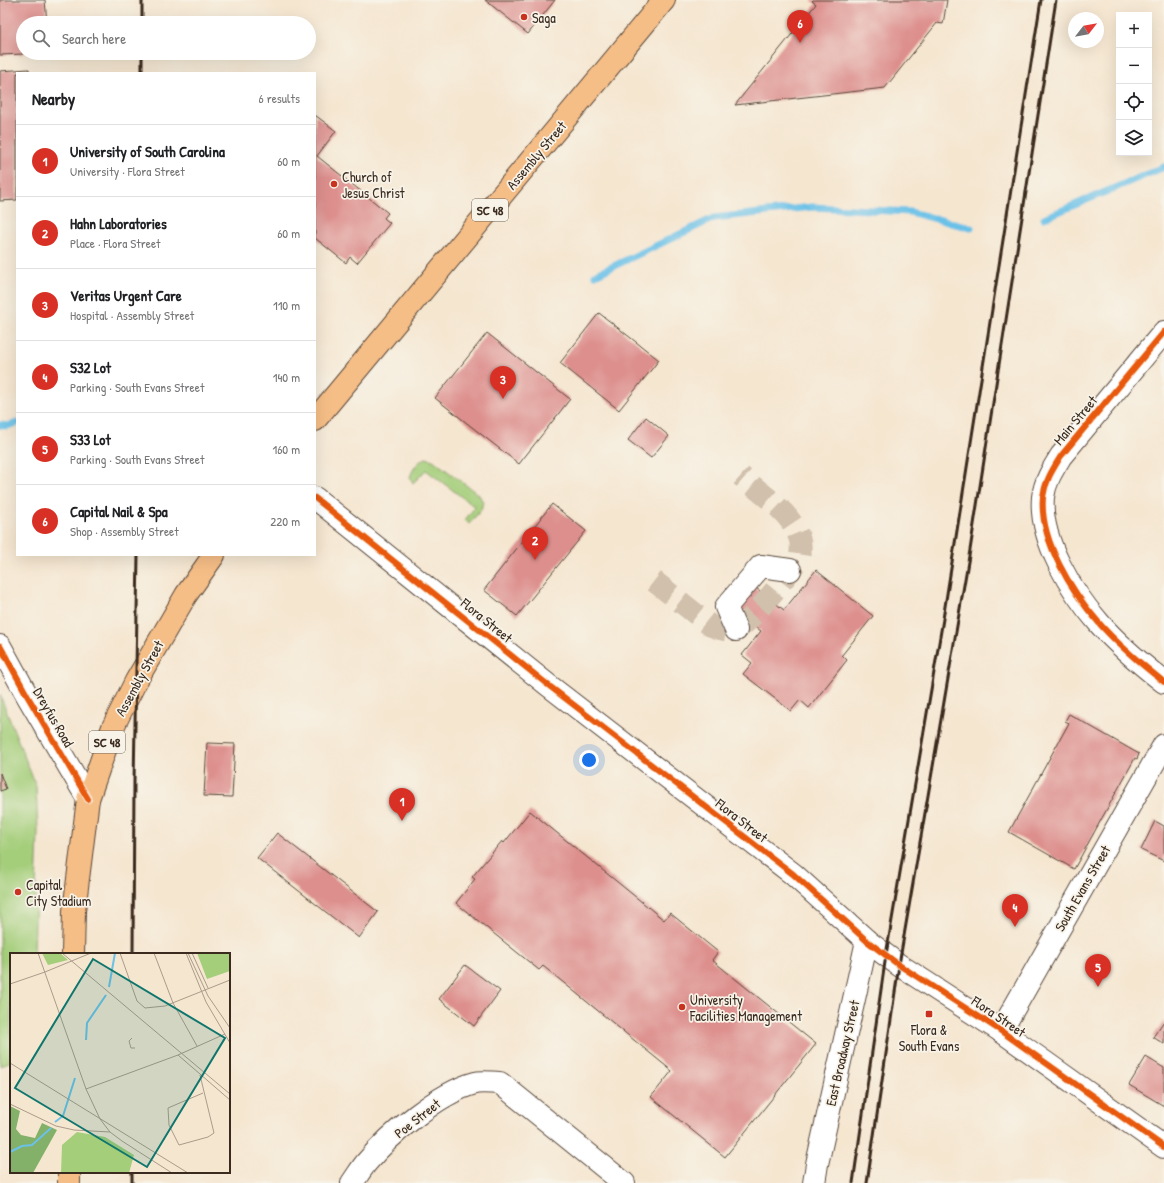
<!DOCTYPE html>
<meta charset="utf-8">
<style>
:root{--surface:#fff;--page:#f2f2f2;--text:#202124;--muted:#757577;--line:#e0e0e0;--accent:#d93025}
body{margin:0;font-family:"Patrick Hand",sans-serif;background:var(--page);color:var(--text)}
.controls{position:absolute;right:12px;top:12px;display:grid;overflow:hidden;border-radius:0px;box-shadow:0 4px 16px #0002}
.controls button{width:36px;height:36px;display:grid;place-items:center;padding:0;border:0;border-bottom:1px solid var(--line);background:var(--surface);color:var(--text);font:20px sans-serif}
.compass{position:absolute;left:1068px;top:12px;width:36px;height:36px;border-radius:50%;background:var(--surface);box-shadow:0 4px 16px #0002;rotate:59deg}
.you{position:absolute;left:589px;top:760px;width:14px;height:14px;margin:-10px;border:3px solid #fff;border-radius:50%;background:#1a73e8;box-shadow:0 0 0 6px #1a73e833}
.badge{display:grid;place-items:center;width:26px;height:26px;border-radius:50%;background:var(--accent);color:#fff;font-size:13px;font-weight:700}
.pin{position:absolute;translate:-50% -33px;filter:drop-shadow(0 1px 2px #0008)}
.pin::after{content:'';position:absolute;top:21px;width:14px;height:12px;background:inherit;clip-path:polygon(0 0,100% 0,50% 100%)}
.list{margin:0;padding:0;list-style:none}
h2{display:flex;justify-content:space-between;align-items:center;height:52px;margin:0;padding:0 16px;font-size:17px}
h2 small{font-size:13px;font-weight:400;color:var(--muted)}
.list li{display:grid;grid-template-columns:26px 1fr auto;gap:12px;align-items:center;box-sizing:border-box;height:72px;padding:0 16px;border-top:1px solid var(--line)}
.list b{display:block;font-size:15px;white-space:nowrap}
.list p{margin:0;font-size:13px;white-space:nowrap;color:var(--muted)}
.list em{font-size:13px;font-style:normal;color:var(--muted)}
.icon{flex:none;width:22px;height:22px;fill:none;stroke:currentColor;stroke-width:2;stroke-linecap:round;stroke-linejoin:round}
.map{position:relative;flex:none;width:1164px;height:1183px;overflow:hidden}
.search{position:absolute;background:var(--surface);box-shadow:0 4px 16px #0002;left:16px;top:16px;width:300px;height:44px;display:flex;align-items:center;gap:10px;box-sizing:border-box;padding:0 14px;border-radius:22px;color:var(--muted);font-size:15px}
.panel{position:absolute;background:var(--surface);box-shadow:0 4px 16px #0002;left:16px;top:72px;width:300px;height:484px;border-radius:0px}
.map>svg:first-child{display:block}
.green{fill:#a4ce7a;stroke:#707c4c}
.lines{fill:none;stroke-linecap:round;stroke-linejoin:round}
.stream{stroke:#6bc1e8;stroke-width:7}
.building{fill:#dd8f8d}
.minor-tunnel{stroke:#d0c0ac;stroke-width:22;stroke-dasharray:22 11;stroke-linecap:butt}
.minor-casing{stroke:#574639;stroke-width:24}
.major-casing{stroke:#574639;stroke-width:24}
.minor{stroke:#fff;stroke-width:22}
.major{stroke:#f6be87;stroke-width:22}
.rail{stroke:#3b2a1e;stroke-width:3}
.cycleway-casing{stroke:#f7f3e8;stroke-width:8}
.cycleway{stroke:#e8590c;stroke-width:6}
.poi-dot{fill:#c8321e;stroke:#f7f3e8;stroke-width:1.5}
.labels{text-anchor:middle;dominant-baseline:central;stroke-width:3.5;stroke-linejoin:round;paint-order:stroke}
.shield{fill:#f7f3e8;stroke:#73665b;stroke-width:1}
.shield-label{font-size:13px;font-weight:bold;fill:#3b2a1e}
.poi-label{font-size:14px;fill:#3b2a1e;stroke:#f7f3e8;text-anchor:start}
.street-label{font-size:14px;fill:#3b2a1e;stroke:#f7f3e8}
.inset-river{fill:none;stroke:#6bc1e8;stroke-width:2}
.inset-road{fill:none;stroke:#ab9b89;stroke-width:1}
.view{fill:#0f766e;fill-opacity:0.15;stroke:#0f766e;stroke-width:2}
.inset-edge{fill:none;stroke:#3b2a1e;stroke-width:2}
</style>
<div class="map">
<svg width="1164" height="1183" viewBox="0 0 1164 1183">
<rect width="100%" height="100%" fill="#f7f3e8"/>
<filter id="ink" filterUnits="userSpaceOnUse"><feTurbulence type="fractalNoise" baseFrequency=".025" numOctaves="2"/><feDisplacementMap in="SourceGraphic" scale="8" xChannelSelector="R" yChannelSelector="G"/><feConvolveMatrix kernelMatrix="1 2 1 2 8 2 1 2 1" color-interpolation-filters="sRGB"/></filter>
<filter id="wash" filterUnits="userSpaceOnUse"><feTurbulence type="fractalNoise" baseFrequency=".012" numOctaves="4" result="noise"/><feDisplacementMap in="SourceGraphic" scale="16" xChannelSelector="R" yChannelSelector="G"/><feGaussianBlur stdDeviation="0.9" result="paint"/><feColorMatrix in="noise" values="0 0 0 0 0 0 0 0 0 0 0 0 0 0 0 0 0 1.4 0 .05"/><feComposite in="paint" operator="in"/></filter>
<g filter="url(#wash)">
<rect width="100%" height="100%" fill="#f5e6d0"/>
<g class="green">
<path d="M426,458L433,460L479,495L483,502L481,510L469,524L465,520L475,507L426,470L413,483L410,477C413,469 417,462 426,458Z"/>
<polygon points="0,695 36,786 38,831 34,954 11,954 11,1061 0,1066"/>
</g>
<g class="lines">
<g class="stream">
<polyline points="1044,218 1164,167"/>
<polyline points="595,275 714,218 812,207 910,212 971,228"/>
<polyline points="0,425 7,426 17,423"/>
</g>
</g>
<g id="blocks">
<g class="building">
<polygon points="0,0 45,0 47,23 23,23 23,54 0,55"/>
<polygon points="485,0 555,0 528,34"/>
<polygon points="813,0 947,0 943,24 937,23 885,88 735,105 816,4 812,1"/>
<polygon points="29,69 29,73 17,73 17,200 0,201 0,71"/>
<polygon points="315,115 336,131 317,156 388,213 384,218 390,223 357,263 350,257 346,263 315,238"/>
<polygon points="599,313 659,360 619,410 560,363"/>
<polygon points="487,333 570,399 519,464 435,398"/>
<polygon points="646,417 669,436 651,458 628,440"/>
<polygon points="552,504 586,531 517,616 484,590"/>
<polygon points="816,570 873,616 842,655 847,660 809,708 800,700 791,711 743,674 752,663 742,655 761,631 732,608 751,584 784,610"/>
<polygon points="1069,714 1139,754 1137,759 1135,758 1074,869 1009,832 1069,723 1065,721"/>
<polygon points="207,743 235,744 232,797 204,796"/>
<polygon points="0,773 6,789 0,791"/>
<polygon points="530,811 664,920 670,913 718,952 712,960 816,1044 725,1157 651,1097 672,1071 543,966 539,970 456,903 475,879 472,877 502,841 504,843"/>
<polygon points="1155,821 1164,826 1164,861 1141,850"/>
<polygon points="277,833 378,912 359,938 257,858"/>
<polygon points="465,965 500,991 474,1026 439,999"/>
<polygon points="1164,1021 1164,1044 1153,1037"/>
<polygon points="1146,1057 1164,1068 1164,1106 1129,1085"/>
</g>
</g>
</g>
<g filter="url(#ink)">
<use href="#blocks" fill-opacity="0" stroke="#574639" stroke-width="1"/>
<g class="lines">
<path class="minor-tunnel" d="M654,581L711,626C718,629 730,633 738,629C748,624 796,567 800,555C801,549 801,542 799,537C791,512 760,493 741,476"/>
<defs>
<g id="minor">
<path d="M1164,332L1061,456C1053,469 1045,481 1043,497C1039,540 1072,592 1099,623C1118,645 1141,664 1164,682"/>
<polyline points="315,498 548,685 793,874 867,941 899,965 1001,1031 1164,1147"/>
<polyline points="736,630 726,607 761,566 790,570"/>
<polyline points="0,646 28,697 88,799"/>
<polyline points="1001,1031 1164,745"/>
<path d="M352,1183C357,1176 361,1169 366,1163C390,1134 439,1093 475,1083C482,1081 492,1083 500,1083L624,1183"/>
<polyline points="814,1183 817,1164 867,941"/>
</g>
<g id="major">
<polyline points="315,420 664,0"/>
<polyline points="73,954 74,911 88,799 113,727 136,681 186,595 214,555"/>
<polyline points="69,1183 69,1172"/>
</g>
</defs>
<use href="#minor" class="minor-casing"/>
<use href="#major" class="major-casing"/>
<use href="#minor" class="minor"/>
<use href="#major" class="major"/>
<g class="rail">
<polyline points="142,23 142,0"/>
<polyline points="142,73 142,53"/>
<polyline points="133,954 134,782 138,555"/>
<polyline points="132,1183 132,1172"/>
<polyline points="853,1183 886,955 943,619 1041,0"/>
<polyline points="867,1183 899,965 970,550 1056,0"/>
</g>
<defs>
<g id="cycleway">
<path d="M1164,332L1061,456C1053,469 1045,481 1043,497C1039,540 1072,592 1099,623C1118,645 1141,664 1164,682"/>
<polyline points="315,498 548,685 793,874 867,941 899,965 1001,1031 1164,1147"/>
<polyline points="0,646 28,697 88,799"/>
</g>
</defs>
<use href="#cycleway" class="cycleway-casing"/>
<use href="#cycleway" class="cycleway"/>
</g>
</g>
<g class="poi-dot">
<circle cx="524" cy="17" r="4"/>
<circle cx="334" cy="184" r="4"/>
<circle cx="18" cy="892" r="4"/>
<circle cx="682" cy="1007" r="4"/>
<rect x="925" y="1010" width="8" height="8" rx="2"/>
</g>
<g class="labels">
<g class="shield">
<rect x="472" y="199" width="36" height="22" rx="3"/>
<rect x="89" y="731" width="36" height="22" rx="3"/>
</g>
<g class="shield-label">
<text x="490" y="210">SC 48</text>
<text x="107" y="742">SC 48</text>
</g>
<g class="poi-label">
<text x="532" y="17">Saga</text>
<text x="342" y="176">Church of<tspan x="342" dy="16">Jesus Christ</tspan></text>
<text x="26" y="884">Capital<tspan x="26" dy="16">City Stadium</tspan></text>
<text x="690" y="999">University<tspan x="690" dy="16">Facilities Management</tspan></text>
<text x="929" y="1029" text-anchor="middle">Flora &amp;<tspan x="929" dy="16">South Evans</tspan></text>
</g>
<g class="street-label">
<text transform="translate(536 155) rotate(-50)">Assembly Street</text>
<text transform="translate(1075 420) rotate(-50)">Main Street</text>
<text transform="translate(487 620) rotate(39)">Flora Street</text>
<text transform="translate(139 678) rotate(-61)">Assembly Street</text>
<text transform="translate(54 717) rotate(60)">Dreyfus Road</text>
<text transform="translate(742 820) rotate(38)">Flora Street</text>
<text transform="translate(1082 888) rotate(-60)">South Evans Street</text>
<text transform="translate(999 1016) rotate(34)">Flora Street</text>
<text transform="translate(842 1053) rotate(-77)">East Broadway Street</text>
<text transform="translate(417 1118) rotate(-38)">Poe Street</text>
</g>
</g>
<g transform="translate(10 953)">
<rect width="220" height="220" fill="#f5e6d0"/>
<path d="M32,0H50L58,7L38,12ZM187,0H220V18L197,26ZM67,179L95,184L124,202L119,220H51L52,192Z" fill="#a4ce7a"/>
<path d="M0,153L10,158L6,176L11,182L25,185L32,170L47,177L23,220H0Z" fill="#83b16a"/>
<path class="inset-river" d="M99,34L105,0M76,87L77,70L96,42M45,169L53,163L65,125M0,199L12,193L22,192L41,175"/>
<path class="inset-road" d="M28,0L76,136L90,166L100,179L112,188L162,220M52,0L220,141M110,0L127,48L135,55L155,53L220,27M144,0L163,50L187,93M176,0L196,49L220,90M178,0L198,43L220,75M182,0L198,35M35,19L81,0M0,31L35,19M122,85L119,88L121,95H125M168,102L220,147M0,110L178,220M190,122L204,180L198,184L169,192L159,172L158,155L193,140M76,136L168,102L215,81M0,151L46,173L64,177L100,179"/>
<path class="view" d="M83,6L215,85L137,214L5,135Z"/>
<rect width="220" height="220" class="inset-edge"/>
</g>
</svg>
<div class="controls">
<button>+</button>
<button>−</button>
<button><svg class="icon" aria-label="locate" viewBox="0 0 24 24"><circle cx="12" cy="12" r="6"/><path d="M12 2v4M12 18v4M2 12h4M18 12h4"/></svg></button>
<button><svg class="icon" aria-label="layers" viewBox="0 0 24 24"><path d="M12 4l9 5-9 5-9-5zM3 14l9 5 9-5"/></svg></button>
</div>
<svg class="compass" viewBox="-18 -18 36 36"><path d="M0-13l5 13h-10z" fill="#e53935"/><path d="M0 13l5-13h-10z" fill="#757577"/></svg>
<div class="you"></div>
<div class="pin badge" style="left:402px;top:821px">1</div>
<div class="pin badge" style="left:535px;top:560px">2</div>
<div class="pin badge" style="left:503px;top:399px">3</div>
<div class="pin badge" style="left:1015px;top:927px">4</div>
<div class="pin badge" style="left:1098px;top:987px">5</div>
<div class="pin badge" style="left:800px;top:43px">6</div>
<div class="search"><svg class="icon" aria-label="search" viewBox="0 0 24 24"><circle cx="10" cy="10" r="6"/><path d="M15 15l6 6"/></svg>Search here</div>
<section class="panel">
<h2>Nearby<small>6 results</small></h2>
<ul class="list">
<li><span class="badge">1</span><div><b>University of South Carolina</b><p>University · Flora Street</p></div><em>60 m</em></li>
<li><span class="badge">2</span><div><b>Hahn Laboratories</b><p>Place · Flora Street</p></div><em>60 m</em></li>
<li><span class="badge">3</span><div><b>Veritas Urgent Care</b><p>Hospital · Assembly Street</p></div><em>110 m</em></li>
<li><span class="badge">4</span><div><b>S32 Lot</b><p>Parking · South Evans Street</p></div><em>140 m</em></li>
<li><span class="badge">5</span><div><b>S33 Lot</b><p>Parking · South Evans Street</p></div><em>160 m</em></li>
<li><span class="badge">6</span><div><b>Capital Nail &amp; Spa</b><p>Shop · Assembly Street</p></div><em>220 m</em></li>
</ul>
</section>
</div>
